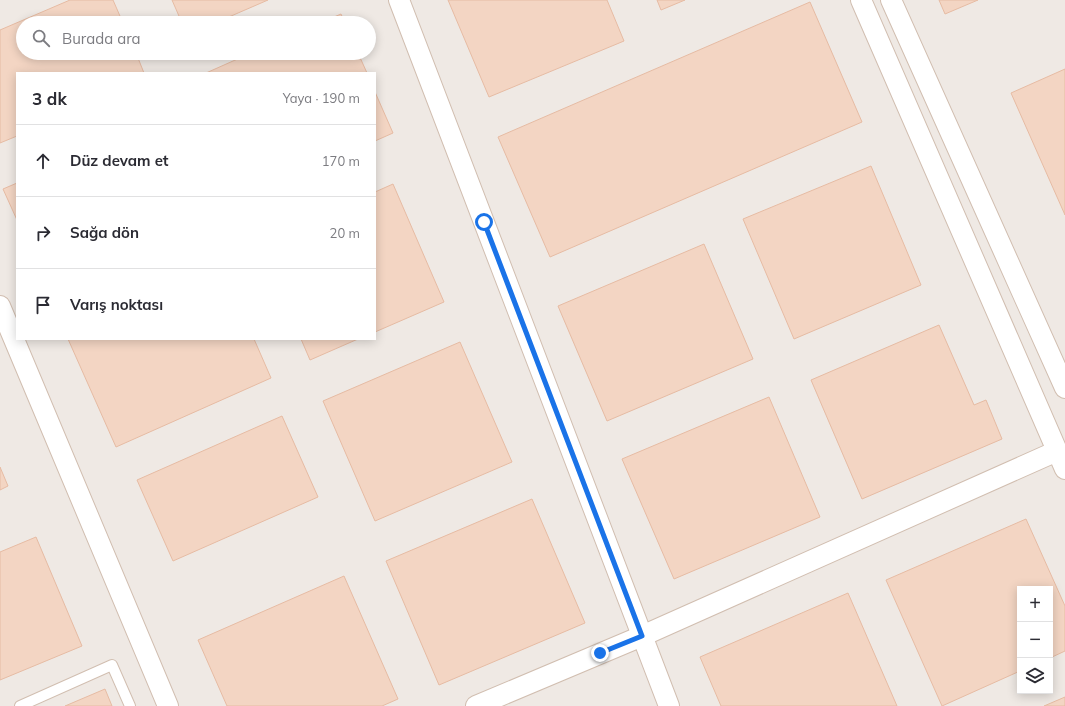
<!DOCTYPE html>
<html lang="tr">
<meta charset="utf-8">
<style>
:root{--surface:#fff;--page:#f2f2f3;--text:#2b2b33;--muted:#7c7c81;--line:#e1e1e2}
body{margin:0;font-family:Mulish,sans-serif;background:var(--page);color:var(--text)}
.controls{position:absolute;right:12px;bottom:12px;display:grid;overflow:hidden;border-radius:0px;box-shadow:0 2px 10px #0003}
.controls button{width:36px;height:36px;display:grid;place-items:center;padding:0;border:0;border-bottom:1px solid var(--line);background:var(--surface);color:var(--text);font:20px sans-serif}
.stop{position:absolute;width:12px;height:12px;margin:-9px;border:3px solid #1a73e8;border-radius:50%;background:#fff}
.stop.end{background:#1a73e8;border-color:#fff;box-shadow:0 1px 4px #0008}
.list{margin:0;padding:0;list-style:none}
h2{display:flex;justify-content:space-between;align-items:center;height:52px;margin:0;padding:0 16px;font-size:17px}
h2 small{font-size:13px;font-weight:400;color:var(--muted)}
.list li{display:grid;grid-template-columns:26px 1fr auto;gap:12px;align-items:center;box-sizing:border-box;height:72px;padding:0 16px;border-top:1px solid var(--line)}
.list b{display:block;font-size:15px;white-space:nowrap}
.list em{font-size:13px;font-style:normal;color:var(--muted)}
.icon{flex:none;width:22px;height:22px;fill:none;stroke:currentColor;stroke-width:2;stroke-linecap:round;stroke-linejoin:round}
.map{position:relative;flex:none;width:1065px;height:706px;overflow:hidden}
.search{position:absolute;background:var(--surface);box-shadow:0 2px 10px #0003;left:16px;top:16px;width:360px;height:44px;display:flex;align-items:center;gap:10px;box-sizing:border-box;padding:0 14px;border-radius:22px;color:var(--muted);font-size:15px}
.panel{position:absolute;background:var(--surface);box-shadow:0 2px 10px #0003;left:16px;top:72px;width:360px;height:268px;border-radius:0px}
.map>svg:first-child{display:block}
.industrial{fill:#efe9e4;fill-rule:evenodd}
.building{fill:#f3d5c3;stroke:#e6bba3}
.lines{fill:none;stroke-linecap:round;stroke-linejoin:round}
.service-casing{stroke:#d1beb0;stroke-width:12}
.minor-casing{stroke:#d1beb0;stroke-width:22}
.service{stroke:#fff;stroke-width:10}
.minor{stroke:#fff;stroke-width:20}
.route{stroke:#1a73e8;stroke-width:5}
</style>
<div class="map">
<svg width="1065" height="706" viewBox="0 0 1065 706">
<rect width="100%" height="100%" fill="#fdf6ec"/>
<path class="industrial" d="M0,0H1065V706H0ZM23,23H369V53H23ZM17,73H375V339H17ZM1020,589H1050V691H1020Z"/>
<g class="building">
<polygon points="70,0 113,0 123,23 23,23 23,53 136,53 144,73 17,73 17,136 0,143 0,30"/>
<polygon points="172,0 268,0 215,23 182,23"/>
<polygon points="448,0 607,0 624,41 489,97"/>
<polygon points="657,0 685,0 661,10"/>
<polygon points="939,0 978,0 945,14"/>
<polygon points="810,2 862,122 550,257 498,137"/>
<polygon points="341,14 345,23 320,23"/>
<polygon points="251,53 358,53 367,73 206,73"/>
<polygon points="1065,69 1065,215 1011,93"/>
<polygon points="375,92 393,133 375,141"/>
<polygon points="871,166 921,285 794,339 743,219"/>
<polygon points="17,183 17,220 3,189"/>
<polygon points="393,184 444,302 375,332 375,192"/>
<polygon points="704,244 753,359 607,421 558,306"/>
<polygon points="939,325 974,405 986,400 1002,439 862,499 811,380"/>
<polygon points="68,339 254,339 271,378 116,447"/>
<polygon points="301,339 358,339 310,360"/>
<polygon points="460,342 512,462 375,521 323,401"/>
<polygon points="769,397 820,517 674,579 622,459"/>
<polygon points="282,416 318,497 173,561 137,480"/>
<polygon points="0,467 8,486 0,490"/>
<polygon points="532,499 585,623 439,685 386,561"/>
<polygon points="1026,519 1065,606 1065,651 1050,658 1050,589 1020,589 1020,671 942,706 886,580"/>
<polygon points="36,537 82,646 0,680 0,552"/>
<polygon points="344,576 398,699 382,706 227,706 198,640"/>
<polygon points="848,593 897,706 721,706 700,657"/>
<polygon points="105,689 112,706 65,706"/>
<polygon points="1065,697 1065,706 1044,706"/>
</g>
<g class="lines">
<defs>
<polyline id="service" points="20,706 112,665 130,706"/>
<g id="minor">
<polyline points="399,0 669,706"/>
<polyline points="861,0 1065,469"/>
<polyline points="891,0 1065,388"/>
<polyline points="0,306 168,706"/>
<polyline points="476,706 642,636 1057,451"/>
</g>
</defs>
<use href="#service" class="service-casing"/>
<use href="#minor" class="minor-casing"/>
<use href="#service" class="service"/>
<use href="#minor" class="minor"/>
</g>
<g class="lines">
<polyline class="route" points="484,222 642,636 600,653"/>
</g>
</svg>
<div class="controls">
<button>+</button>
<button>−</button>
<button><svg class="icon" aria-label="layers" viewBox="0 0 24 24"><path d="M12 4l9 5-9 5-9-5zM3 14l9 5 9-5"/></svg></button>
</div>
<div class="stop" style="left:484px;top:222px"></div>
<div class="stop end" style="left:600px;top:653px"></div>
<div class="search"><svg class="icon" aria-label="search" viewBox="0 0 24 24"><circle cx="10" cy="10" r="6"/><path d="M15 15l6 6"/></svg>Burada ara</div>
<section class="panel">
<h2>3 dk<small>Yaya · 190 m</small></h2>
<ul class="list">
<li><svg class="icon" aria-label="ahead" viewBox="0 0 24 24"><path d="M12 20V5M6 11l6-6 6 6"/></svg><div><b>Düz devam et</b></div><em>170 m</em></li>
<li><svg class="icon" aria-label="right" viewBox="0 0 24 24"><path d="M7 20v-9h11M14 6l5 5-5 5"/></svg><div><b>Sağa dön</b></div><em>20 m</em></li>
<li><svg class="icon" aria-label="arrive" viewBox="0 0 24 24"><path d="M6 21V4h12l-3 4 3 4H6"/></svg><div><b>Varış noktası</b></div></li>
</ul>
</section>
</div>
